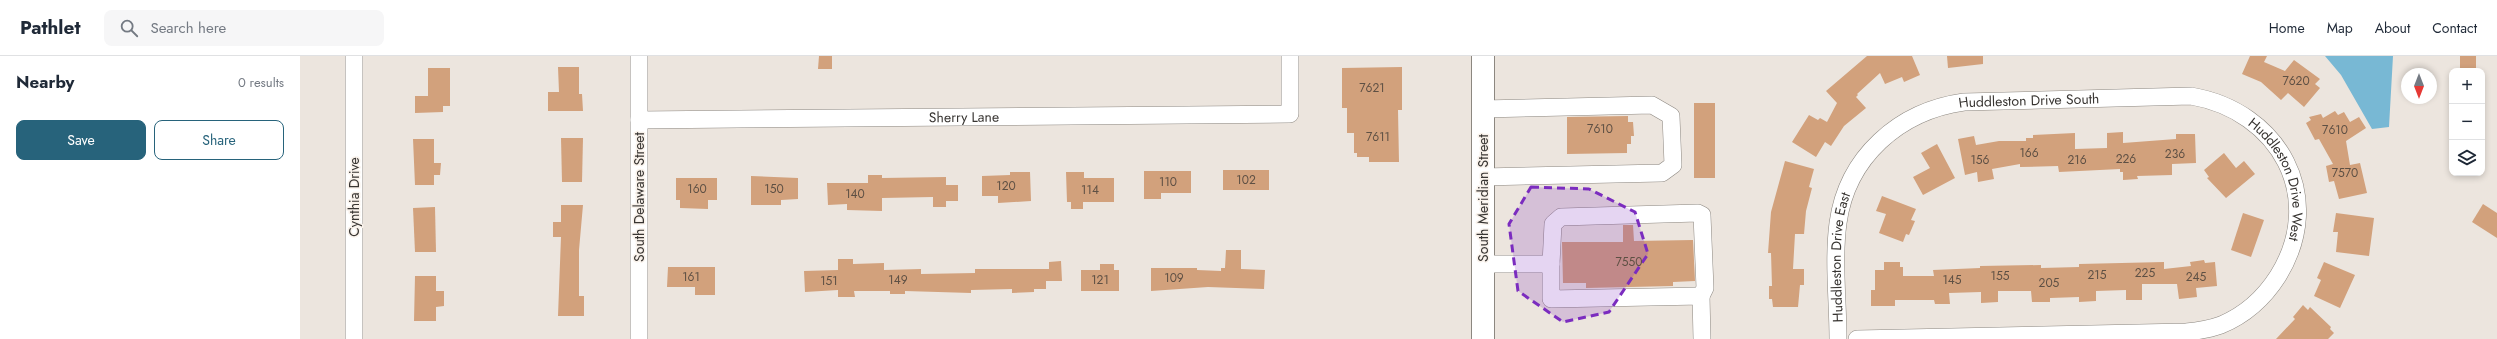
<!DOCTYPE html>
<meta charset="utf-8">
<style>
:root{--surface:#fff;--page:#f6f6f7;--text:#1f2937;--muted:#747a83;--line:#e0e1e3;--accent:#27637b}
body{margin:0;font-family:Jost,sans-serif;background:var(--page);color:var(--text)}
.controls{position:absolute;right:12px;top:12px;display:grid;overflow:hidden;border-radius:8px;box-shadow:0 2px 6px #0003}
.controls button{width:36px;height:36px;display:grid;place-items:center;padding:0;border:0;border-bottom:1px solid var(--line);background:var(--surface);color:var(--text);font:20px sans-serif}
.compass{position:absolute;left:2101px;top:12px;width:36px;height:36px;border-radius:50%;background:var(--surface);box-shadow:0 2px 6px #0003;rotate:180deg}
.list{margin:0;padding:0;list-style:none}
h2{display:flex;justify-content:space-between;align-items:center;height:52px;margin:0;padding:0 16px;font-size:17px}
h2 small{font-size:13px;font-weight:400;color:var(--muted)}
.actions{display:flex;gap:8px;padding:12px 16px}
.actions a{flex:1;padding:9px 0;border:1px solid var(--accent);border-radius:8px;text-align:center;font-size:14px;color:var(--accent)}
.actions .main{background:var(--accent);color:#fff}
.icon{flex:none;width:22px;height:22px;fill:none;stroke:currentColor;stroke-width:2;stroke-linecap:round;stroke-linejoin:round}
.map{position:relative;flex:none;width:2197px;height:283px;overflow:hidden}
header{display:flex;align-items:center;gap:24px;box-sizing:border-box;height:56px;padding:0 20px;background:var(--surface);border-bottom:1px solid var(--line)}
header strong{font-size:19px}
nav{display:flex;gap:22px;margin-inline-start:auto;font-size:14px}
.search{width:280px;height:36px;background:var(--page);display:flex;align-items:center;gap:10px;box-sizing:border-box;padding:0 14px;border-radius:8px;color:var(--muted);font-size:15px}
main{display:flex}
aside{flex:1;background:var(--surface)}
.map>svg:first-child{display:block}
.water{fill:#78b8d4}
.building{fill:#d2a17c}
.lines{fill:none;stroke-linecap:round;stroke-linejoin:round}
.minor-casing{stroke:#8c8780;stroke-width:18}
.major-casing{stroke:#8c8780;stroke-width:24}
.minor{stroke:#fff;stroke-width:17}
.major{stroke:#fff;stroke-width:22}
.marked{fill:#7b2cbf;fill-opacity:0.2;stroke:#7b2cbf;stroke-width:3;stroke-dasharray:8 5;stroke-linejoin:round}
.labels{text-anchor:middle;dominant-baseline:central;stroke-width:3;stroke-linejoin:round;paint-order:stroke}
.number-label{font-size:12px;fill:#5e5044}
.street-label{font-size:14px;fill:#383532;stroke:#f9f2eb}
</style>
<header>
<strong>Pathlet</strong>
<div class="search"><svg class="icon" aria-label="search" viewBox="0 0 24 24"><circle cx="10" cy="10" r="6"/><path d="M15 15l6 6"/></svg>Search here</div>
<nav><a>Home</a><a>Map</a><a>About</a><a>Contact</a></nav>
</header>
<main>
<aside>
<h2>Nearby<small>0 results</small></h2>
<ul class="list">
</ul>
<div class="actions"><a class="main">Save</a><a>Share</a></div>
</aside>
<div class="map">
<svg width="2197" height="283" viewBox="0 0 2197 283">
<rect width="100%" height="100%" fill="#ece5de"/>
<polygon class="water" points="2025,0 2093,0 2089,71 2072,73 2041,19"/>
<g class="building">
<polygon points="519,0 532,0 532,13 518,13"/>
<polygon points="1567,0 1612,0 1620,19 1604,26 1602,21 1585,28 1580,17 1557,38 1558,39 1556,41 1566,52 1544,70 1531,90 1525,86 1516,101 1492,86 1509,59 1518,64 1520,62 1527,66 1537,47 1526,35"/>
<polygon points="1647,0 1683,0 1683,8 1648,12"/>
<polygon points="1950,0 1967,0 1964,6 1985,15 1994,4 2020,23 2015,28 2020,32 2004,51 1988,37 1981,44 1961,26 1942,18"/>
<rect x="2160" y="0" width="16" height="15"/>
<polygon points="258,11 279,11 279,38 282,38 283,55 248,55 248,36 259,36"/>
<polygon points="1102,11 1102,54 1098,54 1099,106 1069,106 1069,101 1057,101 1057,97 1054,97 1054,77 1047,77 1047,52 1042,52 1042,12"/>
<polygon points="128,12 150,12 150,50 143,50 143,56 115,57 115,40 128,40"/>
<rect x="1394" y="47" width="21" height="75"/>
<polygon points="2035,55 2038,59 2044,56 2050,66 2059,61 2066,72 2046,85 2050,109 2060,107 2067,137 2039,143 2034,125 2029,126 2026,110 2033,108 2019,83 2015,84 2006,67 2011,64 2009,61 2021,58 2023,62"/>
<polygon points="1328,60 1328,66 1333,66 1334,80 1331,80 1331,88 1327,88 1327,97 1267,98 1267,61"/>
<polygon points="1823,76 1823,87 1876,83 1876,78 1895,78 1896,107 1872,108 1872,119 1837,120 1838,123 1823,124 1823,116 1820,116 1820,113 1759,116 1758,110 1720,111 1720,108 1692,113 1694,123 1678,126 1677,116 1665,119 1658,83 1674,80 1676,89 1699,85 1726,85 1726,82 1733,82 1733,79 1775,77 1775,93 1807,92 1807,77"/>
<polygon points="261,82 283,82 282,126 262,126"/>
<polygon points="113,83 134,83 134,107 141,107 140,119 134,119 134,129 115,129"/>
<polygon points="1637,88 1655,122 1623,139 1613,121 1630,112 1621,97"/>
<polygon points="1924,97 1936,112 1944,105 1955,118 1926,142 1907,122 1909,121 1904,114"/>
<polygon points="1485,105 1514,113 1509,131 1512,132 1506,155 1504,178 1495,178 1493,213 1504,213 1504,229 1500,229 1498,251 1473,251 1472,243 1469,243 1469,230 1472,230 1471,197 1468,197 1471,156"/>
<rect x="923" y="114" width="46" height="20"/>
<polygon points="844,115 891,115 891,137 861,137 861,143 844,143"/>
<polygon points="710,116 730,116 731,145 698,147 698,140 682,140 682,120 710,119"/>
<polygon points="766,116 784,116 784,122 814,122 814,146 783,146 783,153 771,153 771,146 767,146"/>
<polygon points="568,119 582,119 582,122 646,121 646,129 658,129 658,145 646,145 646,151 633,151 633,141 582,142 582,155 547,154 547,148 528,149 527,127 568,127"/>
<polygon points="451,120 498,122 498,143 481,144 481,149 451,149"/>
<polygon points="376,122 417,122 417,144 408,144 408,153 380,152 380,144 376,144"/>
<polygon points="1582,140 1616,153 1611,164 1615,165 1609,179 1606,178 1603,186 1579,177 1586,158 1576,155"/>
<polygon points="2183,148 2197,157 2197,182 2172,166"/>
<polygon points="261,149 283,149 279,194 279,240 284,240 284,260 258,260 261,181 253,181 253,166 261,166"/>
<polygon points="135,151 136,196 115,196 113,152"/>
<polygon points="1943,157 1964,164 1951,201 1931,194"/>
<polygon points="2036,157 2074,162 2069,200 2036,196 2038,176 2033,176"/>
<polygon points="1323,169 1333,169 1334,185 1393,184 1395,225 1373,226 1373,230 1286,232 1286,227 1263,227 1262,186 1323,186"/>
<polygon points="926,194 941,194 941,213 965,214 964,233 908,231 851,235 851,212 897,212 897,214 921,215 921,212 925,212"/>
<polygon points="538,203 553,203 553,208 584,207 584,214 621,213 621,218 675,217 675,213 749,213 749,206 761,205 762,225 746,225 746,233 734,233 734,236 712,237 712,233 671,234 671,237 605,235 605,238 590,238 590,235 554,235 555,241 538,241 538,234 505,236 504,215 538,214"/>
<polygon points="1904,204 1905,207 1915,206 1917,230 1896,232 1897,241 1879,243 1877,228 1842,228 1842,244 1826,244 1826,234 1796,235 1796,245 1779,246 1779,241 1750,242 1750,246 1732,246 1731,235 1698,235 1698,246 1681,247 1681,236 1649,237 1650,248 1635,248 1634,244 1595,244 1595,250 1571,250 1571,234 1575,234 1575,214 1584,214 1584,206 1600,206 1600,211 1603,211 1603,220 1634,220 1633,214 1680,212 1680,210 1741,209 1741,212 1779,211 1779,208 1864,206 1864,213 1891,210 1890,206"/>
<polygon points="2024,206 2055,219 2040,252 2014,240 2021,224 2017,222"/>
<polygon points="800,208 814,208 814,214 819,214 819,235 781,235 781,214 800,214"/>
<polygon points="368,211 415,211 415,239 395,239 395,231 367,231"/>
<polygon points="115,220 136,220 136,235 144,235 144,250 136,251 136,265 114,265"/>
<polygon points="2003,249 2008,254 2010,251 2031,271 2030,273 2034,277 2028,283 1976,283 1995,263 1993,261"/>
</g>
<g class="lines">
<defs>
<g id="minor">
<polyline points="339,0 339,283"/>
<polyline points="1183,53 1352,49 1371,60 1373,109 1362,117 1183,121"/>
<path id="s1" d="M339,64L990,58V0"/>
<polyline points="1183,208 1251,208 1251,243 1401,240 1402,283"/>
<polyline points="1251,208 1253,168 1261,161 1398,157 1402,159 1405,232 1401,240"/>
<polyline points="54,283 54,0"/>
<path id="s2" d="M1538,283C1538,245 1533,205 1538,167C1547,101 1599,55 1664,46L1891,40C1979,55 2027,141 1978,220C1964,242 1945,259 1921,269C1910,273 1898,275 1886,276L1557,283"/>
</g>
<polyline id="major" points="1183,0 1183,283"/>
</defs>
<use href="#minor" class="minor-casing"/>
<use href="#major" class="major-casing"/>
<use href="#minor" class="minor"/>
<use href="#major" class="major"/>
</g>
<path class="marked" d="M1231,131L1289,133L1335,156L1348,198L1309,256L1263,266L1218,235L1209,168Z"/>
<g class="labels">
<g class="number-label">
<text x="1996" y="25">7620</text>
<text x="1072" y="32">7621</text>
<text x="1300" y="73">7610</text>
<text x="2035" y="74">7610</text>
<text x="1078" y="81">7611</text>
<text x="1729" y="97">166</text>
<text x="1875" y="98">236</text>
<text x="1826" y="103">226</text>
<text x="1680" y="104">156</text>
<text x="1777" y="104">216</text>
<text x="2045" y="117">7570</text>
<text x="946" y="124">102</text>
<text x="868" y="126">110</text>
<text x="706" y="130">120</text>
<text x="397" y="133">160</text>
<text x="474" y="133">150</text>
<text x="790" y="134">114</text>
<text x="555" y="138">140</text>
<text x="1329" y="206">7550</text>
<text x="1845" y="217">225</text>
<text x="1797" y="219">215</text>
<text x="1700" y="220">155</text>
<text x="391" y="221">161</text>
<text x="1896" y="221">245</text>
<text x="874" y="222">109</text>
<text x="598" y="224">149</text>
<text x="800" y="224">121</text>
<text x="1652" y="224">145</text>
<text x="529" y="225">151</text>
<text x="1749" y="227">205</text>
</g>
<g class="street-label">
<text stroke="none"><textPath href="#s2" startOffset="369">Huddleston Drive South</textPath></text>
<text stroke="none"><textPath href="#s1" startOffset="325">Sherry Lane</textPath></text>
<text stroke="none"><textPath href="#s2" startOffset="664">Huddleston Drive West</textPath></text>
<text transform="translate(54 141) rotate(-90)">Cynthia Drive</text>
<text transform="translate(339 141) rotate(-90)">South Delaware Street</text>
<text transform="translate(1183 142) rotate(-90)">South Meridian Street</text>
<text stroke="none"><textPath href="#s2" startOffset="82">Huddleston Drive East</textPath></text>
</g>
</g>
</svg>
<div class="controls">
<button>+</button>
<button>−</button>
<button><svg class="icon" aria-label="layers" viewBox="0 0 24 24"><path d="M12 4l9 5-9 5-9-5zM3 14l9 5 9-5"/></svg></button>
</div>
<svg class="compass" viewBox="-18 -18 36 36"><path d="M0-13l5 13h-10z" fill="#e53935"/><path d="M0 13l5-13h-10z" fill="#747a83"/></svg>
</div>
</main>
